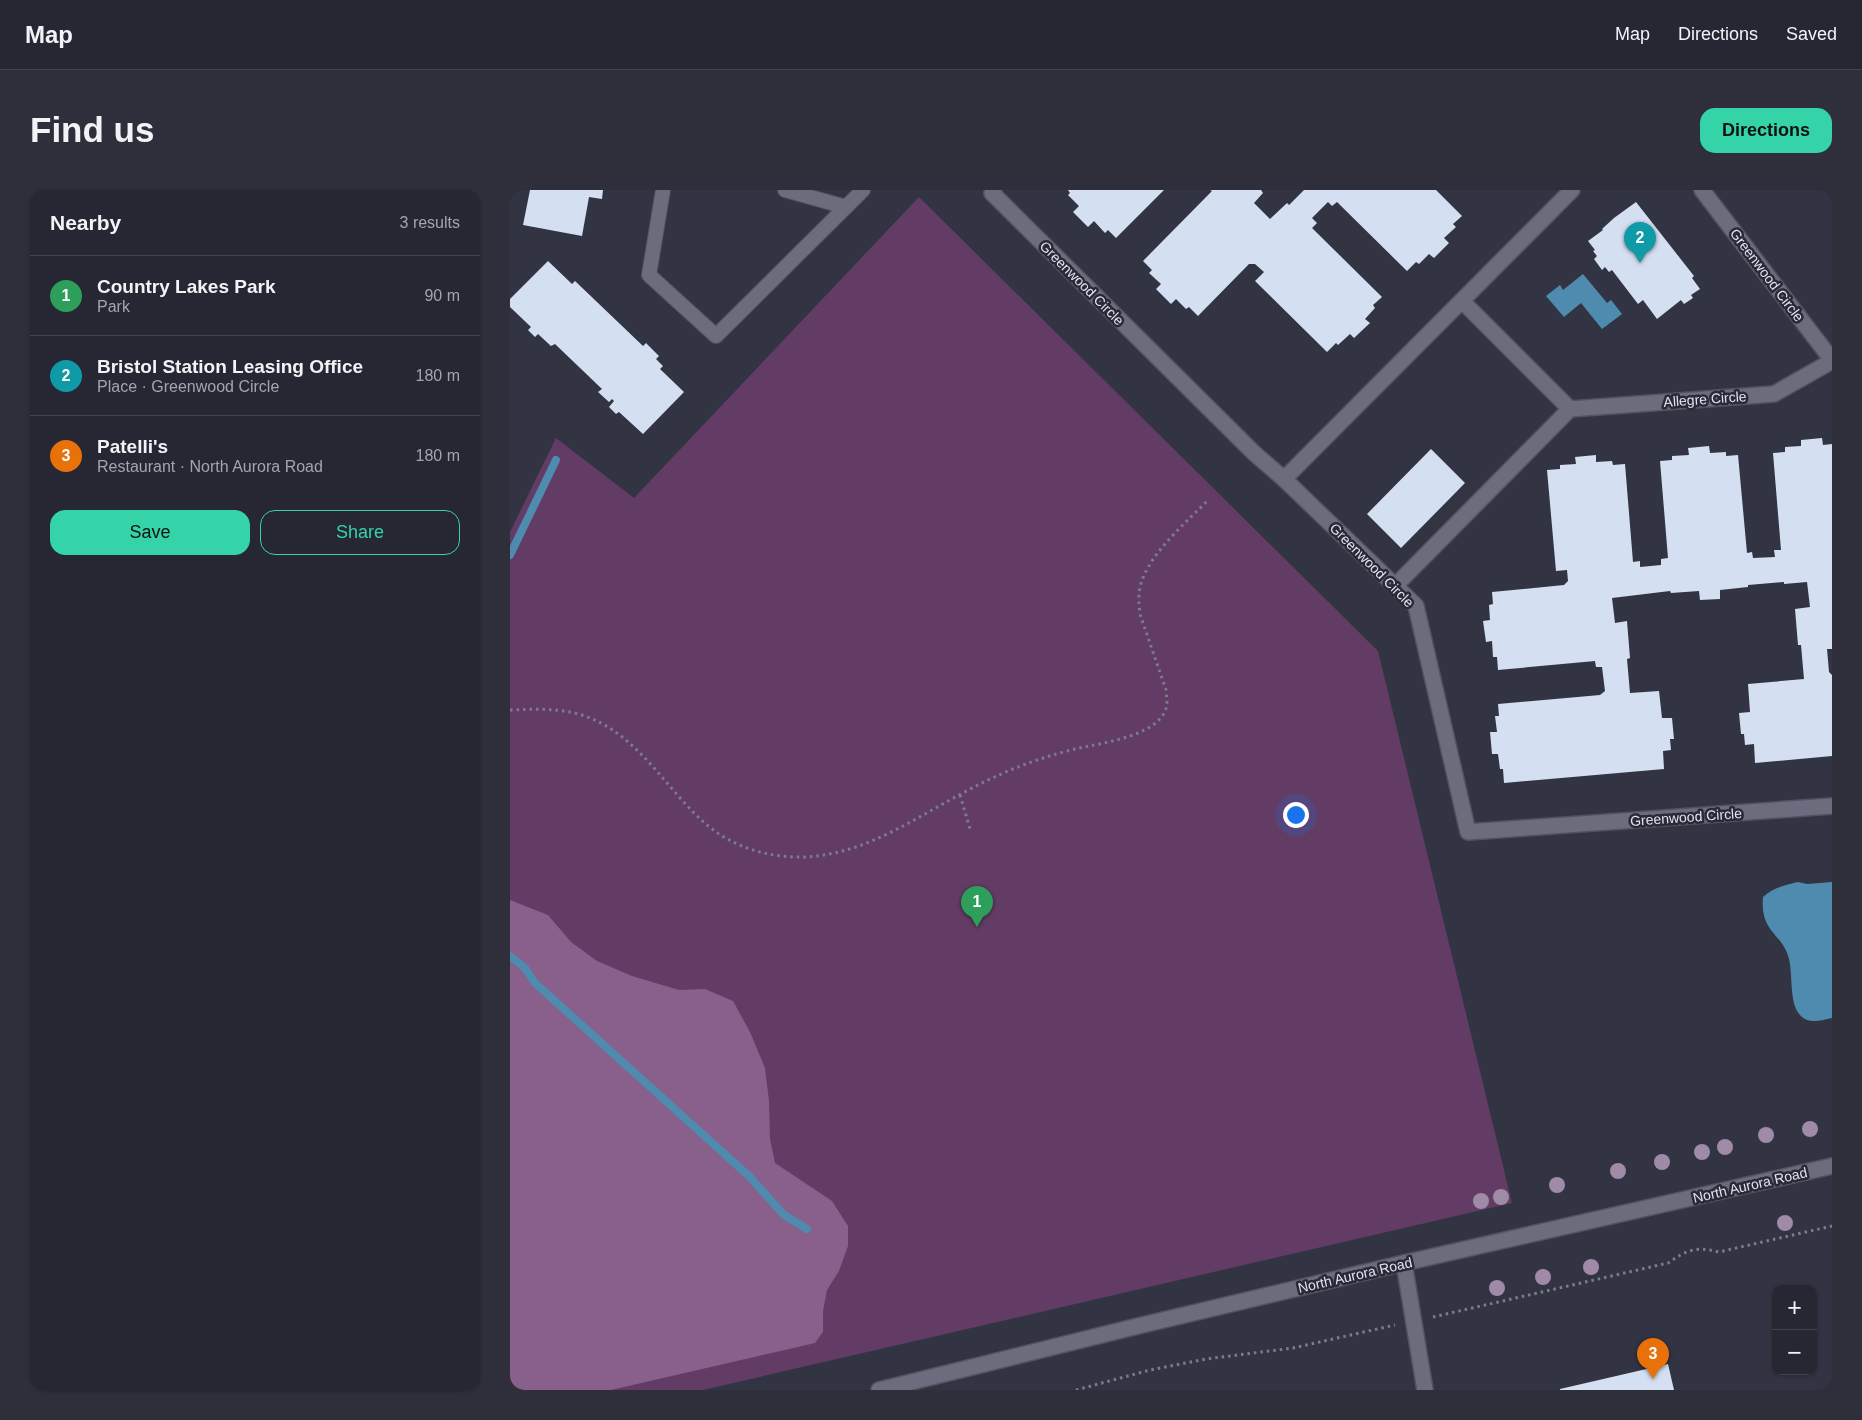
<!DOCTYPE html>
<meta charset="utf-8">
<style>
:root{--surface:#262732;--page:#2e2f3a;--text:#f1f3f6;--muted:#a4a5ac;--line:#42444d;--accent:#34d4a8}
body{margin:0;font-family:Helvetica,sans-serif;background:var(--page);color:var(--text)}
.controls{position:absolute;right:15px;bottom:15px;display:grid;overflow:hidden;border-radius:10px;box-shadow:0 1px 4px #0004}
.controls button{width:45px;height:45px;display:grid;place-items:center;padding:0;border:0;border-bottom:1px solid var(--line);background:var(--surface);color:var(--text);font:25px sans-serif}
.you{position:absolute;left:785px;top:624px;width:18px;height:18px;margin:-12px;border:4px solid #fff;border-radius:50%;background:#1a73e8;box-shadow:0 0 0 8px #1a73e833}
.badge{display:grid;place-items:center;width:32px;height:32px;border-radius:50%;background:var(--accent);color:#fff;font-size:16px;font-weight:700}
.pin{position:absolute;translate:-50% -41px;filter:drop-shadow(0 1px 2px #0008)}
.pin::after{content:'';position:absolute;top:26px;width:18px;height:15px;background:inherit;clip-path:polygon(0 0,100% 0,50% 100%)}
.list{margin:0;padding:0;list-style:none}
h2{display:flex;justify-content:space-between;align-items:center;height:65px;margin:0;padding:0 20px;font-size:21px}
h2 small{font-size:16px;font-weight:400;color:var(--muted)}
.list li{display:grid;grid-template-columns:32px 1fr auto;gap:15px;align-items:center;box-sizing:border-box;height:80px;padding:0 20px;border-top:1px solid var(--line)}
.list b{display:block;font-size:19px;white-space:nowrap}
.list p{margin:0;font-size:16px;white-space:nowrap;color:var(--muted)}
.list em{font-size:16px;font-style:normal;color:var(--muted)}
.actions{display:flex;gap:10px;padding:15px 20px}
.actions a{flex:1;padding:11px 0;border:1px solid var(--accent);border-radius:15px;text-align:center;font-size:18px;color:var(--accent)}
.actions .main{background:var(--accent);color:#111}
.map{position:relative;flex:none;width:1322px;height:1200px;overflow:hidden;border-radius:15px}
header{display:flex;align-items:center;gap:30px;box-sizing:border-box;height:70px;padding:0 25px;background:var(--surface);border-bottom:1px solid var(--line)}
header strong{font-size:24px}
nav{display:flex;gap:28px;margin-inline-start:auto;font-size:18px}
.intro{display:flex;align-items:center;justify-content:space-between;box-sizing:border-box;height:120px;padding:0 30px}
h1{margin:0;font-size:35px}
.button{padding:12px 22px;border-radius:15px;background:var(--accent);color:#111;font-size:18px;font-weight:700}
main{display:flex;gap:30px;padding:0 30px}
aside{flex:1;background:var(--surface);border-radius:15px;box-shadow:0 1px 4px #0004}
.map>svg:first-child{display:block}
.green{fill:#623c65}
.forest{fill:#895f8b}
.water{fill:#4f8bae}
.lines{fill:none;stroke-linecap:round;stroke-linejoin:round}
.stream{stroke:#4f8bae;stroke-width:8}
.building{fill:#d4e0f1}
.service-casing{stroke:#525361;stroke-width:16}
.minor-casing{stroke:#525361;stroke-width:18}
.secondary-casing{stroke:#525361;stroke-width:18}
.path{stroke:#7c7d8a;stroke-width:3;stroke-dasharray:2.5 4;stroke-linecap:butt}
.service{stroke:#6b6d7f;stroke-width:14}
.minor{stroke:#6b6d7f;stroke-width:15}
.secondary{stroke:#6b6d7f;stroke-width:15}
.tree{fill:#9f8ba8}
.labels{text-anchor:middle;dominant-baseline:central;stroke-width:5;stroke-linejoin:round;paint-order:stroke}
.street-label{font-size:14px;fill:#e2e3ed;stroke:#282a39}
</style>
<header>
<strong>Map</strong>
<nav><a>Map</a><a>Directions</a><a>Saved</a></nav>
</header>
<div class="intro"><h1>Find us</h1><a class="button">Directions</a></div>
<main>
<aside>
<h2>Nearby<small>3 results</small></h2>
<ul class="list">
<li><span class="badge" style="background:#2e9e5b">1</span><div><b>Country Lakes Park</b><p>Park</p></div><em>90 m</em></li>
<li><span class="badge" style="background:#0f9aa8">2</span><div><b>Bristol Station Leasing Office</b><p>Place · Greenwood Circle</p></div><em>180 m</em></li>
<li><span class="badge" style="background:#e8710a">3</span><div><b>Patelli's</b><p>Restaurant · North Aurora Road</p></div><em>180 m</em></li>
</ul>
<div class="actions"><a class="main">Save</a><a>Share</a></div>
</aside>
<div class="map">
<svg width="1322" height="1200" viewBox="0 0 1322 1200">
<rect width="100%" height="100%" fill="#323443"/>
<polygon class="green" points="409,7 868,461 1002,1013 193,1200 0,1200 0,342 46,248 124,308"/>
<polygon class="forest" points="0,710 38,725 61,752 87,771 122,786 169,800 195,799 223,811 240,842 255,878 259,911 260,949 265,973 322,1011 338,1036 338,1056 329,1081 317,1100 313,1121 313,1142 305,1153 101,1200 0,1200"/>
<g class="water">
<polygon points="1073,84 1097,113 1101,110 1112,124 1092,139 1071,113 1054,127 1036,106 1050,95 1053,100"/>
<path d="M1288,692L1297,694L1322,692V828C1311,830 1299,835 1290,825C1279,813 1283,785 1279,769C1272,742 1250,743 1253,707C1263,698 1275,695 1288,692Z"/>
</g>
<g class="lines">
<g class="stream">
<polyline points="0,365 46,270"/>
<polyline points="0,766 15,778 25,793 240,987 274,1025 297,1039"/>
</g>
</g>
<g class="building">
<polygon points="20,0 93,0 92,9 79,7 72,46 13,35"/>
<polygon points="558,0 654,0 606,48 598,40 595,43 584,31 578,37 563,22 569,16 558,5 560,3"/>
<polygon points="700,0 751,0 753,3 744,13 760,29 777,13 779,15 794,0 926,0 952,26 943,34 946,37 934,48 939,53 924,68 919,64 909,74 906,72 897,81 827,12 822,16 818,12 802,28 807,33 802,38 872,107 863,115 865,118 855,129 860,133 844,148 840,144 828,155 826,153 817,162 745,91 754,82 745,74 739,74 688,126 679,117 676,119 666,109 661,114 646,99 651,94 639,83 642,80 633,71 702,1"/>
<polygon points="1126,12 1184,86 1182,88 1190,99 1181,105 1183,108 1174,114 1171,110 1147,129 1133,110 1128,114 1102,80 1099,82 1095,77 1092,80 1084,69 1087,66 1083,61 1085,60 1078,51 1093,40 1092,39 1104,28"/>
<polygon points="38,71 62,94 65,91 133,156 136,153 149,166 146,169 153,176 150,179 174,202 133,244 109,222 106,224 99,217 104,211 102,209 99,212 88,202 92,199 45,154 41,156 28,144 25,147 18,140 21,137 0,117 0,109"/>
<polygon points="1312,248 1313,255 1322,254 1322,459 1317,459 1319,482 1322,485 1322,566 1245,573 1244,554 1235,555 1234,544 1231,544 1229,523 1240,522 1238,494 1294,489 1291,455 1288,455 1285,419 1300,417 1297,392 1274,394 1274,392 1238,395 1238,397 1210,400 1210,409 1190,410 1189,401 1161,403 1160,401 1102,408 1105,433 1117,431 1120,468 1117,469 1120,503 1149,501 1152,528 1162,528 1164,549 1160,549 1161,560 1153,561 1154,579 994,593 993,579 990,579 988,564 982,564 980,542 987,542 985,526 989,526 988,514 1090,505 1095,501 1092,477 1086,477 1085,471 988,480 987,467 983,467 982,451 976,452 973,431 980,430 979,415 983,414 982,402 1054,395 1058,391 1057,380 1046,381 1037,280 1050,279 1050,275 1066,274 1065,267 1086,265 1086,272 1102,271 1103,275 1115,274 1123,372 1130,371 1130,377 1151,375 1151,369 1158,368 1150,271 1162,270 1162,266 1179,265 1178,258 1199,256 1200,263 1216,262 1216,266 1228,265 1237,363 1242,362 1243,368 1265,367 1264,360 1271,360 1263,263 1275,262 1275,257 1291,256 1291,250"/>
<polygon points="921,259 955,293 891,358 857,324"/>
<polygon points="1158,1174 1164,1200 1050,1200 1050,1199"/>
</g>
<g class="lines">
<defs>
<g id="service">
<polyline points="153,0 139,85 206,146 353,0"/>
<polyline points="275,0 336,17"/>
</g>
<g id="minor">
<polyline points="484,0 482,3 744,263 774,289 906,416 958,642 1322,616"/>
<polyline points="1192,0 1322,170"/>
<polyline points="952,111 1060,219"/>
<polyline points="774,289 1062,0"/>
<polyline points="885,396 1060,219 1264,204 1322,171"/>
<polyline points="894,1073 915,1200"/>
</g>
<polyline id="secondary" points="369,1200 628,1136 894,1073 1322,976"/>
</defs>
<use href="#service" class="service-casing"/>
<use href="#minor" class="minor-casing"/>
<use href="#secondary" class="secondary-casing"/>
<g class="path">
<path d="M0,520C25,519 48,518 72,525C128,543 155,599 197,635C223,657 259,668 293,667C353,665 400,631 451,604C487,584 524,569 565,559C590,553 656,546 657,512C657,508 656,504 656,500L630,424C629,415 628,406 630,397C638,364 676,333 699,309"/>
<polyline points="450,605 461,642"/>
<path d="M923,1127L1158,1073C1177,1060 1186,1056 1209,1062L1322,1036"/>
<polyline points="566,1200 640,1180 696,1169 783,1158 885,1135"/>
</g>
<use href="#service" class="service"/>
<use href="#minor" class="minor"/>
<use href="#secondary" class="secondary"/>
</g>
<g class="tree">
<circle cx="1300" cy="939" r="8"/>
<circle cx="1256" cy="945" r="8"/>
<circle cx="1215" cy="957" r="8"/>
<circle cx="1192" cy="962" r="8"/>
<circle cx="1152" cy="972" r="8"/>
<circle cx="1108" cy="981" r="8"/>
<circle cx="1047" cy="995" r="8"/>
<circle cx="991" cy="1007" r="8"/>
<circle cx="971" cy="1011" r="8"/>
<circle cx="1275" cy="1033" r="8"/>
<circle cx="1081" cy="1077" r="8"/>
<circle cx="1033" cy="1087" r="8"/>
<circle cx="987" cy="1098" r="8"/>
</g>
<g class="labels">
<g class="street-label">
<text transform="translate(1257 85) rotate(53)">Greenwood Circle</text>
<text transform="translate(572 93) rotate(45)">Greenwood Circle</text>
<text transform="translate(1195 209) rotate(-4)">Allegre Circle</text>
<text transform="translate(862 375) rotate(45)">Greenwood Circle</text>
<text transform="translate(1176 627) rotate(-4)">Greenwood Circle</text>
<text transform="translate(1240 995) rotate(-13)">North Aurora Road</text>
<text transform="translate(845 1085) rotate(-13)">North Aurora Road</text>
</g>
</g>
</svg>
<div class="controls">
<button>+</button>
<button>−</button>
</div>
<div class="you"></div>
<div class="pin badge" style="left:467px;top:737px;background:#2e9e5b">1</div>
<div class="pin badge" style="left:1130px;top:73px;background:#0f9aa8">2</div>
<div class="pin badge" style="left:1143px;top:1189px;background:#e8710a">3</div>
</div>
</main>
